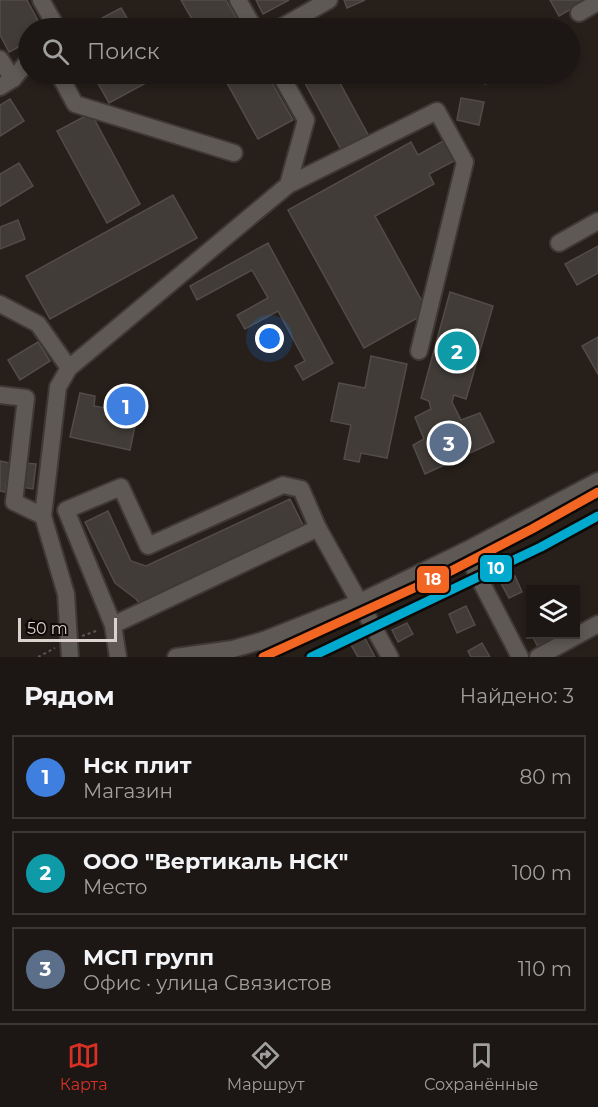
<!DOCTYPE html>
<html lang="ru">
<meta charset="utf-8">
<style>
:root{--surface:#1c1714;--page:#292422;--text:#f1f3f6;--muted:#a09fa0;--line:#3a3634;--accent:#d93025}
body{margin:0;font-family:Montserrat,sans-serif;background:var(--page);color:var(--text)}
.controls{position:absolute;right:18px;bottom:18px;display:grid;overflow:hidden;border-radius:0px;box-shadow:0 3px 9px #0003}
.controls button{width:54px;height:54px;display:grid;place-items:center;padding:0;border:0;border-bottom:2px solid var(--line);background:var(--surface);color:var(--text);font:30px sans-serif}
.scale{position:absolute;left:18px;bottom:15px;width:99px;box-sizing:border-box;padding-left:6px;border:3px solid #dbd2cd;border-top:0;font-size:16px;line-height:21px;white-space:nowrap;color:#dbd2cd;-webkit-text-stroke:4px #0e0906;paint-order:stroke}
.you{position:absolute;left:270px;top:339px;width:21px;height:21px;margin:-15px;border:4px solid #fff;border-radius:50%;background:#1a73e8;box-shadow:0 0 0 9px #1a73e833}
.badge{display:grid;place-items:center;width:39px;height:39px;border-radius:50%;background:var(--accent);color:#fff;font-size:20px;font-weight:700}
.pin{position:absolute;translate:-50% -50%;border:3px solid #fff;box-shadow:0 2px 6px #0006}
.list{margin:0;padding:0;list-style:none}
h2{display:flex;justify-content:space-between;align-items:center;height:78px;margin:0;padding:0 24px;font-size:26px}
h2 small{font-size:20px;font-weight:400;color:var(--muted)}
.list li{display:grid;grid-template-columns:39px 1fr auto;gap:18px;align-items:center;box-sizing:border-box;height:84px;margin:0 12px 12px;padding:0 12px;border:2px solid var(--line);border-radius:0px}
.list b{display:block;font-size:22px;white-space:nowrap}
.list p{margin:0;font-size:20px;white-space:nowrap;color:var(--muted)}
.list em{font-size:20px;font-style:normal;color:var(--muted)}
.icon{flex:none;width:33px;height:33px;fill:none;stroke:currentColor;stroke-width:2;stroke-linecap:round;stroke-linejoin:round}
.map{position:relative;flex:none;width:598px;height:657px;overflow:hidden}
.search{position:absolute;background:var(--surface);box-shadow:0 3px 9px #0003;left:18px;right:18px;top:18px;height:66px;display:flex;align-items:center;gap:15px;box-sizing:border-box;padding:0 21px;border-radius:33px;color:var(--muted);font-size:22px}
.sheet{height:366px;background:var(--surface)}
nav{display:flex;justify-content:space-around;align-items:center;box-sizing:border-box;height:84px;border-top:2px solid var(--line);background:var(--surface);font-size:16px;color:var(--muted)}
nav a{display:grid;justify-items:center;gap:3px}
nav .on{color:var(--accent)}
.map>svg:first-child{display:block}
.building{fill:#413c38;stroke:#524c48;stroke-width:1.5}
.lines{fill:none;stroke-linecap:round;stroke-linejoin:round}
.minor-casing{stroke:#3f3936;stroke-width:20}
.path{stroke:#5a5552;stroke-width:2;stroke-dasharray:3 3;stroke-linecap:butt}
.minor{stroke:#5e5955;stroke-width:16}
.tram-1-casing{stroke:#0e0906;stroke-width:14}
.tram-2-casing{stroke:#0e0906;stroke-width:14}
.tram-1{stroke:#f26522;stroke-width:9}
.tram-2{stroke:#00a9ce;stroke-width:9}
.line-badge{stroke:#0e0906;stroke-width:2}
.badge-label{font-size:16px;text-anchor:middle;font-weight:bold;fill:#fff}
</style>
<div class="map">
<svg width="598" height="657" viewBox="0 0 598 657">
<rect width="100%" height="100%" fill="#261f1a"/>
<g class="building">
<polygon points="0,0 27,0 42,28 28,28 28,42 9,52 0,35"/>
<polygon points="181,0 226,0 242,28 197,28"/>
<polygon points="256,0 289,0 263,14"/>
<polygon points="344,0 365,0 347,8"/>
<polygon points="550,0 587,0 559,16"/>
<polygon points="121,8 133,28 83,28"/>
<polygon points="103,74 155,74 157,77 109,103 95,78"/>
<polygon points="222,74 267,74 293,120 258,139"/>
<polygon points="300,74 335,74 371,140 344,155"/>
<polygon points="465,74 488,74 486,84 464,80"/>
<polygon points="461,98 484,102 479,125 457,120"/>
<polygon points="10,99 24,121 0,136 0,105"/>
<polygon points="91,113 140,204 107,223 57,131"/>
<polygon points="445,140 456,160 429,174 434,184 375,216 428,312 364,348 288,210 411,142 418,155"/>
<polygon points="19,163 33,186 0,206 0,174"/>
<polygon points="173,195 197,238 50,319 26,276"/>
<polygon points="18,220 25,239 0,249 0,227"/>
<polygon points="268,243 333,363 303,380 295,366 305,361 278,311 245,329 237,315 268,298 252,270 197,300 190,286"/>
<polygon points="598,246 598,273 577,285 565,264"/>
<polygon points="450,292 493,306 466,399 454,395 452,402 461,420 480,413 494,442 425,474 413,445 424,439 415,417 431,409 429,401 421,398"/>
<polygon points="598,337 598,374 582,346"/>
<polygon points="38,342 50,361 20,380 8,360"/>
<polygon points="371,356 407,364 387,458 361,453 359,462 344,459 351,425 331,421 339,383 365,388"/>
<polygon points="120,392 141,397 130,450 70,437 80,393 95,396 94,406 116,410"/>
<polygon points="0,461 10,463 5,492 0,491"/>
<polygon points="24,463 36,464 33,489 21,487"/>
<polygon points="290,499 304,527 140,604 136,599 115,583 85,522 108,511 131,561 146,566"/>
<polygon points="515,576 522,592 509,598 501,583"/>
<polygon points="466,606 475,625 457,633 449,614"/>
<polygon points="407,623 413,634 398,642 392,630"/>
<polygon points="531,634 552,634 554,638 538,647"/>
<polygon points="365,638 375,657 358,657 351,645"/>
<polygon points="482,643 490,657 471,657 468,651"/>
</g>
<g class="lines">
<defs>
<g id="minor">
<polyline points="41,0 57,28"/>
<polyline points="238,0 254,28"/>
<polyline points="579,13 598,2"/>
<polyline points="280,28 329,0"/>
<polyline points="0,59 13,79 0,87"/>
<polyline points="59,74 75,104 234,153"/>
<polyline points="13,79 28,61"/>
<polyline points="288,185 437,111 465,162 419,351"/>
<polyline points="559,243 598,221"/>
<polyline points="0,304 38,324 69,368"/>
<polyline points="0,395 26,398 14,502 43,516"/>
<polyline points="465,551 520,657"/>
<polyline points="113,625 318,528 390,657"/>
<polyline points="264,640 271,657"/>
<polyline points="70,657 66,594 43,516 58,387 69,368 288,185 306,120 280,74"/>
<polyline points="118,657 113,625 66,510 121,487 148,546 283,485 301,489 318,528"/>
<polyline points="176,657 233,649 264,640 360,602 465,551 598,481"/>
<polyline points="538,657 598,624"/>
</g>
</defs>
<use href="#minor" class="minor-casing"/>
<g class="path">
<polyline points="82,636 99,630"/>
<polyline points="38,657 55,648"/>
</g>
<use href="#minor" class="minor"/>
<defs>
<polyline id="tram-1" points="263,657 447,573 532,529 598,492"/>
<polyline id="tram-2" points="311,657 541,547 598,516"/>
</defs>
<use href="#tram-1" class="tram-1-casing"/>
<use href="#tram-2" class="tram-2-casing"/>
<use href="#tram-1" class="tram-1"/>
<use href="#tram-2" class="tram-2"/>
</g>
<g class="line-badge">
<rect x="479" y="554" width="34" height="29" rx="6" fill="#00a9ce"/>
<rect x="416" y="565" width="34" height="29" rx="6" fill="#f26522"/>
</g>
<g class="badge-label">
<text x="496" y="574">10</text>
<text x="433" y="585">18</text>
</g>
</svg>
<div class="controls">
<button><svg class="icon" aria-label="layers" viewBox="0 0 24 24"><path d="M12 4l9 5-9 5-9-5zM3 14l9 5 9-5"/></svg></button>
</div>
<div class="scale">50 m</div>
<div class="you"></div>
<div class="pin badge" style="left:126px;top:406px;background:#3f7fe0">1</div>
<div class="pin badge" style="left:457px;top:351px;background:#0f9aa8">2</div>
<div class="pin badge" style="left:449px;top:443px;background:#5c6f8a">3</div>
<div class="search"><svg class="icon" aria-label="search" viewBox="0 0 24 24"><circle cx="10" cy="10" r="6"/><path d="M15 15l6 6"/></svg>Поиск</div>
</div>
<section class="sheet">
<h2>Рядом<small>Найдено: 3</small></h2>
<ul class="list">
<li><span class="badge" style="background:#3f7fe0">1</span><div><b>Нск плит</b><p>Магазин</p></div><em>80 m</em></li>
<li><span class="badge" style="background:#0f9aa8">2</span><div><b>ООО &quot;Вертикаль НСК&quot;</b><p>Место</p></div><em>100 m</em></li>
<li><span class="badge" style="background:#5c6f8a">3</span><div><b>МСП групп</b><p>Офис · улица Связистов</p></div><em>110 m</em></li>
</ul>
</section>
<nav>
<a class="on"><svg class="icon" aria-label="map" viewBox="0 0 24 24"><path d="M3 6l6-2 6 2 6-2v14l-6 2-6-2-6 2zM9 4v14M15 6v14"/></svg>Карта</a>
<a><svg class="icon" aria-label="directions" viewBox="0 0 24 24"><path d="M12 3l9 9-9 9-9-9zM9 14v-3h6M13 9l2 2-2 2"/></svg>Маршрут</a>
<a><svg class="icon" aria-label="saved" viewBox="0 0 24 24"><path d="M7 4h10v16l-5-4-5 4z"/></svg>Сохранённые</a>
</nav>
